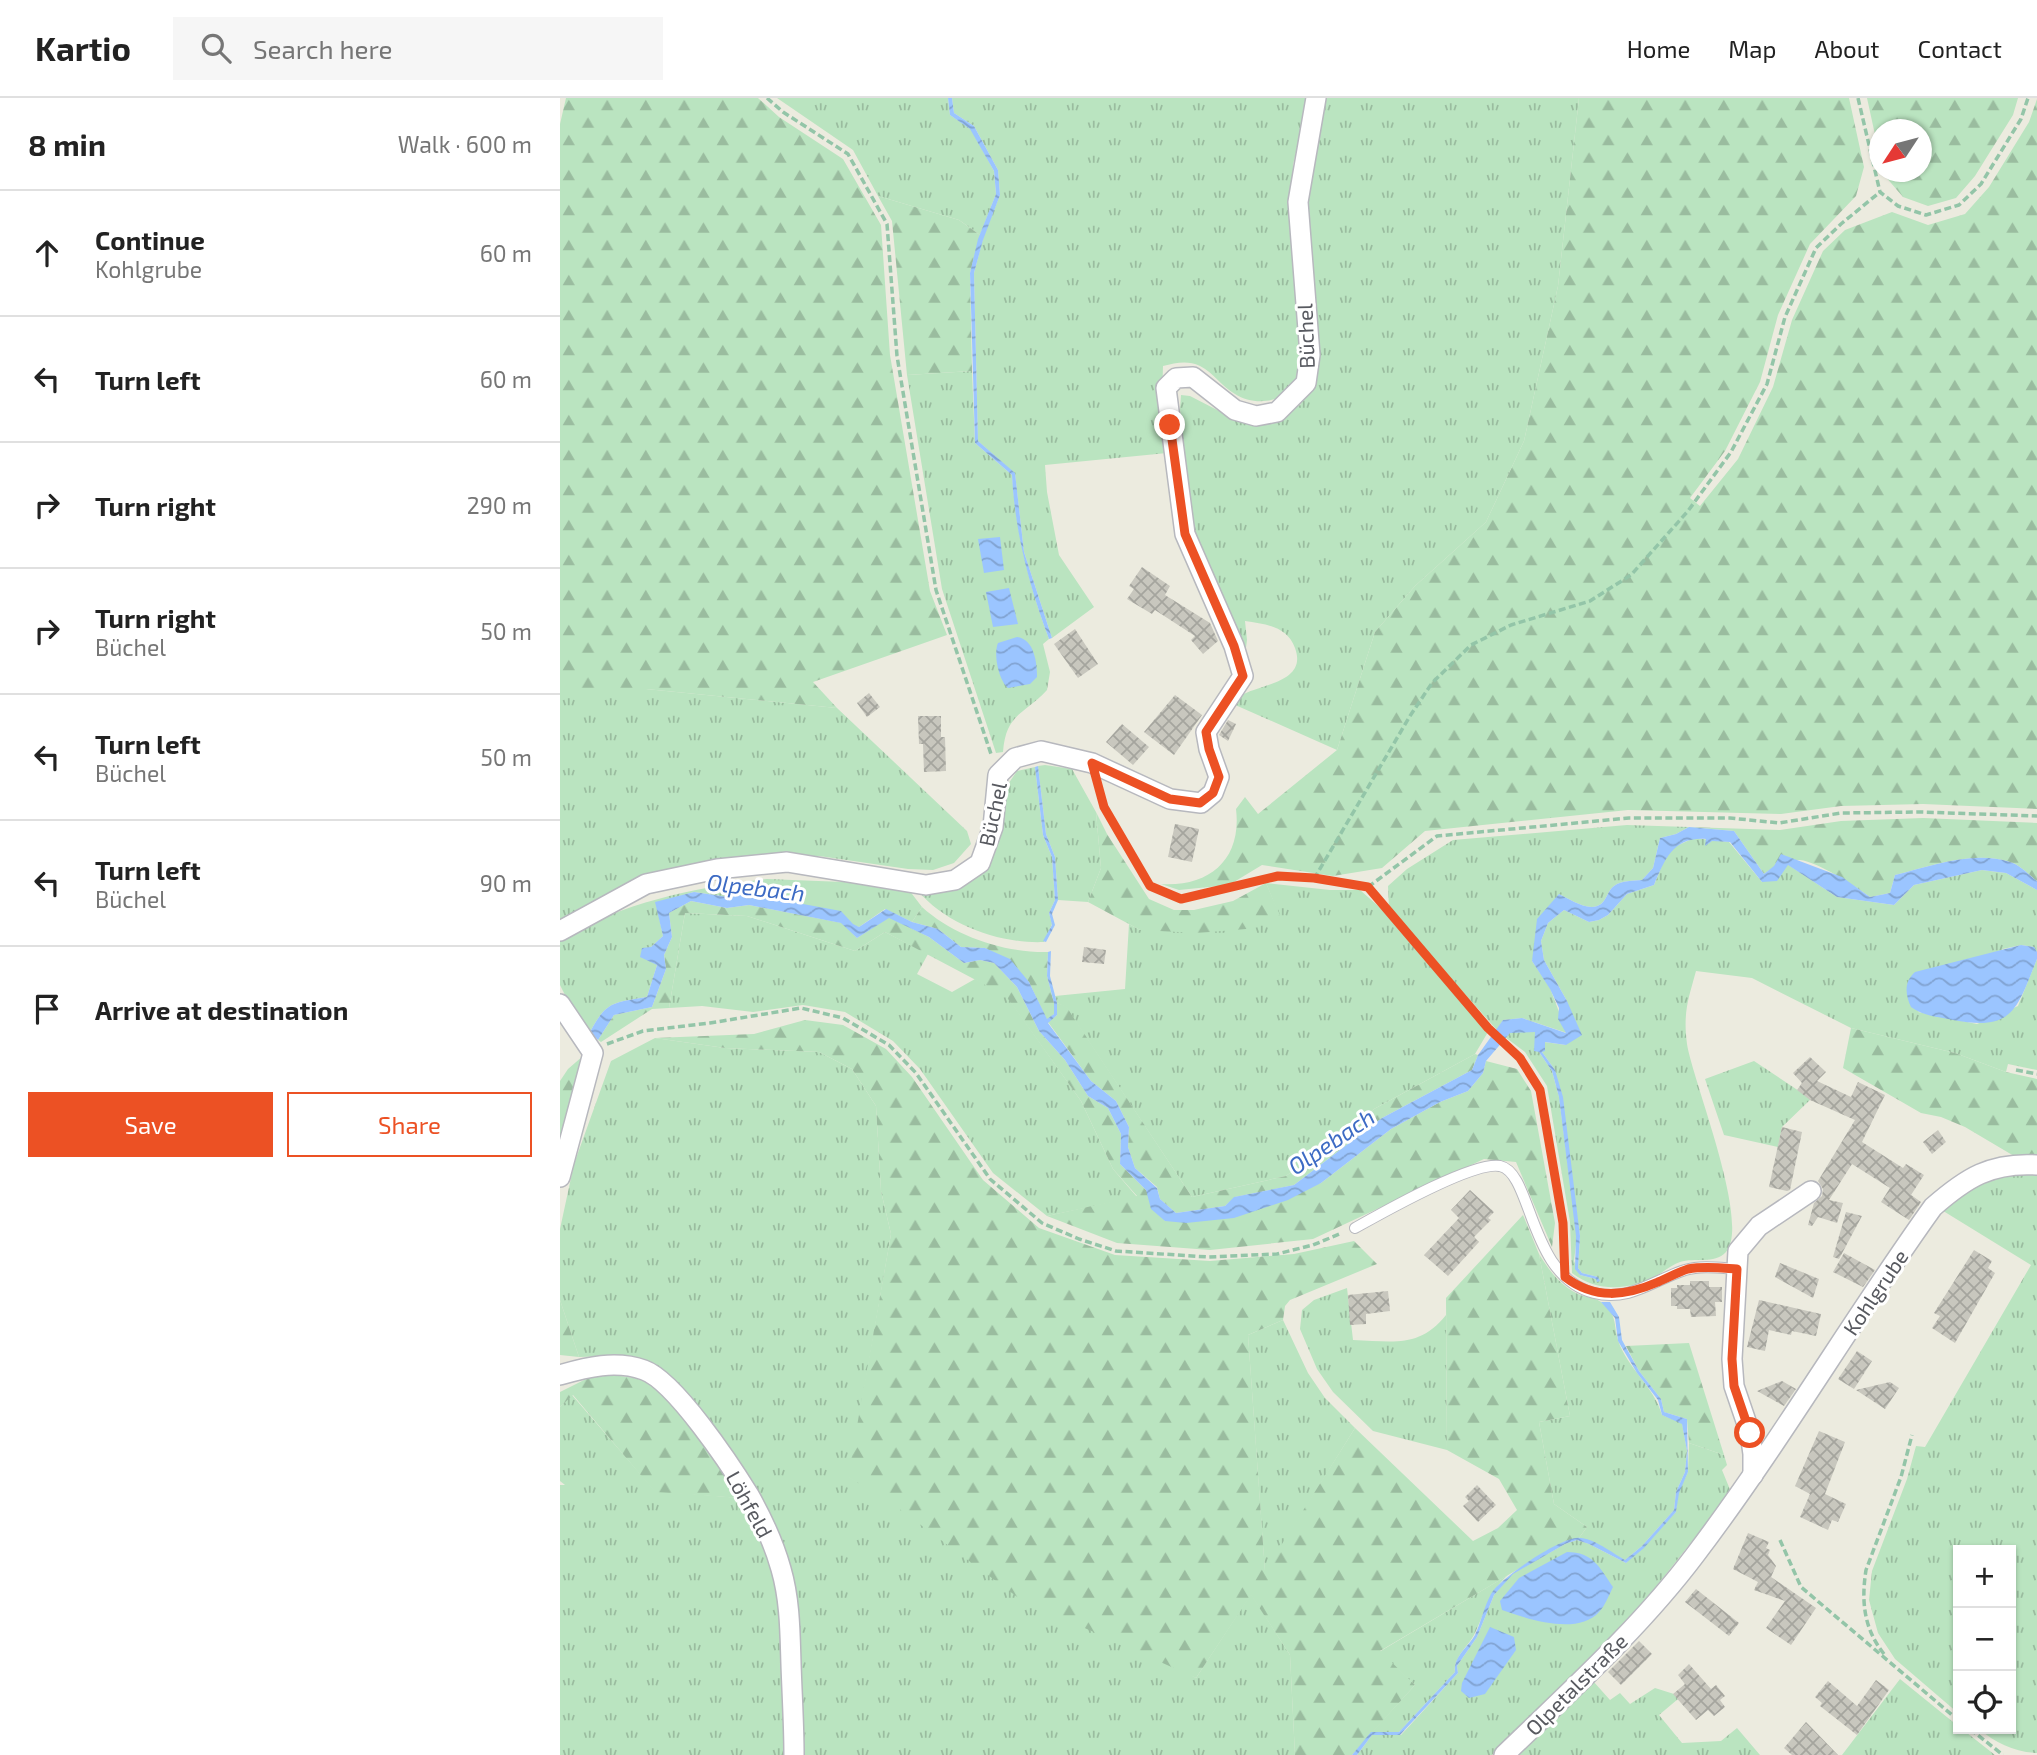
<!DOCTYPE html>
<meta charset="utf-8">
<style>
:root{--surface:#fff;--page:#f6f6f6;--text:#222;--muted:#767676;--line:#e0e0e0;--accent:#ec5124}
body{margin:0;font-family:"Exo 2",sans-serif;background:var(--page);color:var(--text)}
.controls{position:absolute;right:21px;bottom:21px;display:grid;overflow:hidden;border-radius:0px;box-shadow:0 2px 5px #0004}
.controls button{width:63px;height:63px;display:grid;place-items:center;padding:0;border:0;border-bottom:2px solid var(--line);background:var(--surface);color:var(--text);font:35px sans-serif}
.compass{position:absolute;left:1309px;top:21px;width:63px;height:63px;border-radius:50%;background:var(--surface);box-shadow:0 2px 5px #0004;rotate:234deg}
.stop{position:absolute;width:21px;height:21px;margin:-16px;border:5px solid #ec5124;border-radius:50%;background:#fff}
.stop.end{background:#ec5124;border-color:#fff;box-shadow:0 2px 7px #0008}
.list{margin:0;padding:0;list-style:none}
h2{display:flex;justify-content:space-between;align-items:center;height:91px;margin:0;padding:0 28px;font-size:30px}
h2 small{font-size:23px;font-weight:400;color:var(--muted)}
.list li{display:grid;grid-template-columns:46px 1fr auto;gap:21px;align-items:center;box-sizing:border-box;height:126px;padding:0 28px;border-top:2px solid var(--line)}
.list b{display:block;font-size:26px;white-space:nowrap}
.list p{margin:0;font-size:23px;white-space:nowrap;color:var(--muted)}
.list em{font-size:23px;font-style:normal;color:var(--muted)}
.actions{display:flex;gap:14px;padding:21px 28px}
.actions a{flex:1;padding:16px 0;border:2px solid var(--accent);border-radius:0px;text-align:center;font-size:24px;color:var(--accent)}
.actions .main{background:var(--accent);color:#fff}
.icon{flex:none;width:38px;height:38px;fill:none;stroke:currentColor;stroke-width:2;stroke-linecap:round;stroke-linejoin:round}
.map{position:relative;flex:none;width:1477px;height:1657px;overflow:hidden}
header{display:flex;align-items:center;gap:42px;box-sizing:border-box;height:98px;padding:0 35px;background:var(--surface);border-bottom:2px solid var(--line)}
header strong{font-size:33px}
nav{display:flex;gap:38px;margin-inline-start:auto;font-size:24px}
.search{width:490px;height:63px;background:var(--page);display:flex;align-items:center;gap:18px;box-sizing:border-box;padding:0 24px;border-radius:0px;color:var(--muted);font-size:26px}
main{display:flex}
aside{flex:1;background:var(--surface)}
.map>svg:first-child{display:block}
.grass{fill:url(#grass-tufts)}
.forest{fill:url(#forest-firs)}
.water{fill:url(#water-waves)}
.building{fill:url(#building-cross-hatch)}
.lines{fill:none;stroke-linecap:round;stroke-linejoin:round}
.service-casing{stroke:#b7b8be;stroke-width:12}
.minor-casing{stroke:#b7b8be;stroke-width:22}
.path{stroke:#93c5a8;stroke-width:3.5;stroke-dasharray:7 3.5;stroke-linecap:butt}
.service{stroke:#fff;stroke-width:10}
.minor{stroke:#fff;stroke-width:19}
.route{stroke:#ec5124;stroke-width:9}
.labels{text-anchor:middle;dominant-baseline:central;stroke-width:6;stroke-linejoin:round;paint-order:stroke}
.street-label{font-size:21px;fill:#585a60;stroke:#fff}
.water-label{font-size:23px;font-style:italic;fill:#3d6bc4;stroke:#fff}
</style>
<header>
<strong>Kartio</strong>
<div class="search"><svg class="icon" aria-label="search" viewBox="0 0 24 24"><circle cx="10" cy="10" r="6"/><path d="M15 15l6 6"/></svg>Search here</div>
<nav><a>Home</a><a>Map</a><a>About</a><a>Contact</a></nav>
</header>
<main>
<aside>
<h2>8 min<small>Walk · 600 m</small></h2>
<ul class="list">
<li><svg class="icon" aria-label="ahead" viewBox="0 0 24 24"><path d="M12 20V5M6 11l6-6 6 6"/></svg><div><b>Continue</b><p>Kohlgrube</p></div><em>60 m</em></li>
<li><svg class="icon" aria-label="left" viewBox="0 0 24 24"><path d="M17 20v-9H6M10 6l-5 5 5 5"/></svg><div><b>Turn left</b></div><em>60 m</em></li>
<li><svg class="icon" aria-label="right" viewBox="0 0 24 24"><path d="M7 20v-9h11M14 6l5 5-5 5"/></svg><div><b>Turn right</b></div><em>290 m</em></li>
<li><svg class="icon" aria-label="right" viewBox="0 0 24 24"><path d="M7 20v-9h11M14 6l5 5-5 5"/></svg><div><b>Turn right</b><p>Büchel</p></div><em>50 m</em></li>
<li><svg class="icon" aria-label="left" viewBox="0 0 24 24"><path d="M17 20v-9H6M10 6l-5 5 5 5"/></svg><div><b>Turn left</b><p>Büchel</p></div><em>50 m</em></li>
<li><svg class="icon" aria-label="left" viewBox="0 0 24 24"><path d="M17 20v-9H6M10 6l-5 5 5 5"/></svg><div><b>Turn left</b><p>Büchel</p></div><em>90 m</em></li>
<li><svg class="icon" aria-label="arrive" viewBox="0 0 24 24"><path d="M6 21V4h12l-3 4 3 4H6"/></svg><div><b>Arrive at destination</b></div></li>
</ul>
<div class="actions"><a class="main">Save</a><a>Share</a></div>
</aside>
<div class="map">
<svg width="1477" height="1657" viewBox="0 0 1477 1657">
<defs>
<pattern id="grass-tufts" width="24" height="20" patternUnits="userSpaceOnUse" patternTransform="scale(1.75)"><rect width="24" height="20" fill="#bae4c0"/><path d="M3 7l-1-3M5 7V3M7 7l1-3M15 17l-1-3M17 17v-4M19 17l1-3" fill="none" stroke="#9abc9f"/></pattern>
<pattern id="forest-firs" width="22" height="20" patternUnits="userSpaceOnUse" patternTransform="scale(1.75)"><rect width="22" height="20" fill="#bae4c0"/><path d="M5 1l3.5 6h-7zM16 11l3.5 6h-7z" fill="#9abc9f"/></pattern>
<pattern id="water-waves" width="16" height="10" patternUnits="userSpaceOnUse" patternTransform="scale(1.75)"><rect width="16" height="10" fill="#9bc5ff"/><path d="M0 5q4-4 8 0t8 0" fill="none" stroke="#81a3d2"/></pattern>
<pattern id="building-cross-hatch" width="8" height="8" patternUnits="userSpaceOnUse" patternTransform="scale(1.75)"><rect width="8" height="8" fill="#c8c7be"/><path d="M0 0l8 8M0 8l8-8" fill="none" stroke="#a5a59e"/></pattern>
</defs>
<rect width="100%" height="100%" fill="#ecebdf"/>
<g class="grass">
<polygon points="217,0 388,0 390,17 411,31 434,73 436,96 420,137 399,122 318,98 293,52"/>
<path d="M392,0H748L733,67L741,260C740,265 740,271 739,276C731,304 697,310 675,296C662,289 653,274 640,268C627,262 616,265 603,268L602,300L607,355L485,367L487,394L499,457L534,509L492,540L464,454L455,376L418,343L414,175L424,137L440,97L438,72L414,28L394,15Z"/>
<path d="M761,0H1019L998,188L964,343L926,424L855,488L815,534L777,652L673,606C675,603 677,600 680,598C699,586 748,585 735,550C727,528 705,526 685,523L687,542L685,557L635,449L627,393L620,311L621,297L630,298L665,316L718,320L740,307L755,282L747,67Z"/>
<path d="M412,273L415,345L452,377C456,435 469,487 489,541L483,546L490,574L487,592C464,617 446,615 443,654L436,655L382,491L347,277Z"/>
<polygon points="0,591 86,591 277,610 407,733 411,746 394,765 373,772 348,771 259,758 191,764 131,775 0,824"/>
<polygon points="485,667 512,671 536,714 541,770 528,804 498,802 495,759 486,736 478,668"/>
<path d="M475,669L483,737L492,759L495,802L489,815L492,826L484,844C440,846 387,827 358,793L402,783L442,695L457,673Z"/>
<path d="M1067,727L1129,729L1116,736L1100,740L1093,770L1082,782C1073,783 1062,782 1054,788C1048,792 1047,801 1041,806C1029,815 1010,801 999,796L972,863L990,890L1007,935L962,920L943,922L937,932L829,811L828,788L847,771L893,742Z"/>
<path d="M1134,740L1169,744L1202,784L1227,766L1277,799L1334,807L1354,787L1422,772L1446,775L1477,792V854L1474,849L1461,847L1443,851L1358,914L1417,926L1458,908L1477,861V972L1448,966L1446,974L1395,955L1291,930L1192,880L1136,873C1128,902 1123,915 1127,946C1133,984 1191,1125 1166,1154C1154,1167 1135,1159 1120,1164C1114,1166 1107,1171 1101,1175C1072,1192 1040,1196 1012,1175L1010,1124L987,988L965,954L945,939L950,934H975L979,954L992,973L999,999L1017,1138L1014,1163L1020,1177L1036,1181L1038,1179L1022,1175L1018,1170L1020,1138L995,972L982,954L984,944L1006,947L1007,903L984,862L981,843L988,825L1004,812L1029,824L1039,822L1048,817L1067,796L1094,787L1103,765L1112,750Z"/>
<path d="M207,781L284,784L349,792L362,809L352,824L325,811L299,829L192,794L168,799L134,794L96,805L103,838L91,849L97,867L87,899C54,905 47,902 30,934L8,903L0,887V842C63,804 134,790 207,781Z"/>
<polygon points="706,785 770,792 800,792 825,814 928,934 915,956 814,1011 726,1078 632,1099 506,909 497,905 495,898 565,891 569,826 580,832 719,817"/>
<polygon points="125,815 187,818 295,853 325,834 368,856 357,876 392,894 415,881 446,897 521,1003 553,1071 577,1099 487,1118 433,1075 360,971 333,943 285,914 243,907 193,914 142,908 109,910"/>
<polygon points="95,940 165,950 259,954 292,971 316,1008 321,1093 331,1136 289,1379 636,1580 691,1496 730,1557 735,1657 242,1657 228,1470 133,1304 54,1258 19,1259 0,1202 0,1131 14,1066 51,963"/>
<polygon points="1194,963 1251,1001 1222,1029 1218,1049 1164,1037 1145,981"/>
<path d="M1459,1074L1477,1075V1655C1454,1654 1436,1645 1419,1631H1451V1452H1398V1615L1335,1561L1318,1535L1309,1502L1312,1473L1347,1381L1356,1348L1365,1349L1471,1167L1380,1111C1405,1088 1427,1080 1459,1074Z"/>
<path d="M979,1156C989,1172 999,1186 1016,1195C1023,1199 1034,1199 1041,1204C1058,1217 1053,1226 1058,1242C1067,1270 1094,1288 1102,1317L1122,1325L1127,1353L1125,1374L1116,1394L1114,1412L1082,1448L1065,1462L1019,1440L1027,1429L994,1406L979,1324L1010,1318Z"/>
<path d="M787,1190L793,1242C832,1243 859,1251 886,1217L887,1352L813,1333L773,1294L757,1271L740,1231L742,1212L754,1202Z"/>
<polygon points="723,1222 748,1275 765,1300 795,1330 705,1475 688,1237"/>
<path d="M12,1297L95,1393L180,1400C194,1423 207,1447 214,1473C229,1531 225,1598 227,1657H0V1387H5L0,1383V1309Z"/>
<polygon points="1129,1345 1164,1357 1167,1367 1162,1372 1171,1394 1080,1509 932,1657 797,1657 812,1637 841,1637 898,1575 897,1568 917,1539 934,1497 952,1476 1005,1446 1017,1442 1029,1446 1066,1465 1116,1414 1118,1395 1128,1374"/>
<path d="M948,1477C930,1493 925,1514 915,1535C909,1548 893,1559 895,1574L839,1634H812L855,1587L819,1554Z"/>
<polygon points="1340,1581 1398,1628 1398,1631 1402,1631 1435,1657 1282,1657"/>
<polygon points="1033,1583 1050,1602 1060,1595 1070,1606 1095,1590 1114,1596 1118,1601 1099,1617 1122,1645 1161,1643 1177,1630 1200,1657 959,1657"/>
</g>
<g class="forest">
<polygon points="6,0 198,0 219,19 283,61 321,127 330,257 370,493 387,537 253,584 277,610 86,591 0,591 0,26"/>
<path d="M1019,0H1289L1304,69L1296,98L1250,146L1218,217L1200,284L1165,353L1130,400L1140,408L1178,361L1213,289L1232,222L1263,153L1285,132L1332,114L1368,127L1405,116L1429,89L1469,24L1477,1V711L1363,706L1281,708L1221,716L1068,712L865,733L822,770L773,778L702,767L669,787L619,792L601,786C650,789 682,761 676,711L685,699L698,716L777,652L815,534L855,488L926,424L964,343L998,188Z"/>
<polygon points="1307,0 1458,0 1453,17 1415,78 1396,100 1368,108 1343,99 1325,78 1324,74 1362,74 1362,32 1320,32 1319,55"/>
<polygon points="318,98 399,122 420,137 410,175 412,273 347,277 332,123"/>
<polygon points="536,714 547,736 589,801 614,812 634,812 673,803 706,785 720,817 686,831 638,835 580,832 528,804 541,770"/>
<path d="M1363,720L1477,725V783C1469,777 1459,766 1450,764C1414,752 1370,768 1335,777L1330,795L1310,799C1295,788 1258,764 1240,762C1228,761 1213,769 1204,776L1174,733L1129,729L1220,732L1281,723Z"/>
<polygon points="131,803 167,810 189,807 282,825 297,840 329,819 369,839 404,865 420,862 434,865 457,889 479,933 505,962 528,998 548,1010 561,1036 560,1066 586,1092 605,1123 761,1085 831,1031 880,1004 908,993 923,975 926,963 957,971 971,993 995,1125 992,1149 956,1064 924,1061 753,1141 650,1152 557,1145 487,1118 577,1098 553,1071 521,1003 446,898 325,834 295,853 187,818 125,815 109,910 92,911 41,944 38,942 54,917 92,909 106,871 104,857 112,839 109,815"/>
<path d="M362,809C394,838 444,855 488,854L487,878L494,905V916L487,922L469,884L425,850L401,849L378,831L352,824Z"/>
<polygon points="497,905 506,908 632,1099 726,1078 814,1011 915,956 918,957 912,972 822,1020 734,1087 675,1099 665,1108 616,1115 600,1101 597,1089 575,1070 568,1049 569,1029 556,1003 531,983 488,924 497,917"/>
<polygon points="245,922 283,927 326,951 352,979 423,1082 479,1130 555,1157 650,1163 734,1156 794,1143 817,1166 730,1202 725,1208 723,1222 688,1237 705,1473 795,1330 913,1443 938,1430 957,1412 939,1381 887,1352 886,1200 963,1117 979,1156 1010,1318 979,1324 994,1406 1027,1429 1019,1440 1004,1444 820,1553 855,1587 792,1657 735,1657 730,1557 691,1497 636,1580 460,1501 330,1404 288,1379 331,1136 321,1093 316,1008 292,971 259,954 165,950 95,940 194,936"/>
<polygon points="1291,930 1395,955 1446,974 1477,981 1477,1059 1454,1058 1405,1029 1381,1019 1361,1015 1283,970"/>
<polygon points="23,958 0,1053 0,983 8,971"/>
<polygon points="0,1202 19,1259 0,1257"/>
<polygon points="1129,1245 1164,1357 1129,1345 1127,1321 1104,1314 1101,1301 1079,1273 1066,1248"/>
<path d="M53,1277C67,1279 82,1280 95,1288C123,1306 161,1371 180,1400L95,1394L13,1297L0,1309V1294L28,1280Z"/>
</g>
<g class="water">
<path d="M388,0H392L394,15L414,28L438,72L440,97L423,142L414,175L418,343L455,375L464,454L492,540L489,541C469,487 455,435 452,377L415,345L410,175L418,141L436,96L434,73L410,31L390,17Z"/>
<polygon points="440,439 444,472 424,475 418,441"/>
<polygon points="449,490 458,526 433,529 426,494"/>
<path d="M457,539C474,541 477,564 477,579L470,586L448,590C439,583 433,556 438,545Z"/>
<polygon points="478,668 486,736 495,759 498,802 492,816 495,827 486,844 483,843 492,827 489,815 495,802 492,759 483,737 475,669"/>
<path d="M1129,729L1174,733L1204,776L1214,768L1221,756L1282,779L1310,799L1330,795L1335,777C1370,768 1414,752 1450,764C1459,766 1469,777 1477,783V792L1446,775L1422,772L1354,787L1334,807L1277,799L1228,767L1217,783L1202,784L1170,744L1152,743L1145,748L1146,741C1113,739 1105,761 1094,787L1067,796L1048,817L1039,822L1029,824L1004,812L988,825L981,843L984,862L1007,903L1022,937L1006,947L985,944V953L982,954L995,972L1003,999L1020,1138L1018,1170L1022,1175L1038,1179L1040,1183L1037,1184L1036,1181L1020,1177L1015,1171L1016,1138L999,999L992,973L979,954L974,953L975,934L950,935L926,963L923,975L908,993L880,1004L831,1031L761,1085L728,1102L674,1120L626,1125L605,1123L591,1111L586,1092L560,1066L561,1036L548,1010L528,998L505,962L479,933L457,889L434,865L420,862L404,865L369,839L329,820L297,840L281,825L189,807L167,810L131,803L109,815L112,839L104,857L106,871L92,909L54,917L38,942L30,934C47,902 54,905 87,899L97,867L80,859L82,850L91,849L103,838L95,804L134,794L168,799L192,794L205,799L281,813L293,826L299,829L326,811L352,824L378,831L401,849L425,850L450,861L469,884L487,921L494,916V905L487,878L488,854L491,853L490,878L497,905V917L488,925L531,983L556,1003L569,1029L568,1049L575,1070L597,1090L600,1101L616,1115L665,1108L674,1099L734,1087L822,1020L912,972L918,957L943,922L962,920L1006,935L998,921L999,910L990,891L972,863L977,821L999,796C1010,801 1029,815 1041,806C1047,801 1048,792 1054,788C1062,782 1073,783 1082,782L1093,770L1100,740L1116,736Z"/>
<path d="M1461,847L1474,849L1477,854V861C1457,910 1454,934 1393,922C1379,919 1363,918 1351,909C1345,896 1344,884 1355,874Z"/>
<path d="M1041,1204H1050L1059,1219L1062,1242L1079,1273L1101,1301L1104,1314L1127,1321L1128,1374L1119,1395L1116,1414L1084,1450L1066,1465L1029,1446L1017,1442L1005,1446L953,1476L934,1497L917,1539L897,1568L898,1575L840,1637H812L797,1657H792L811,1634H839L895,1574C893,1559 908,1549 915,1537C921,1524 924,1509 931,1496C940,1480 997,1442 1016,1440C1031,1438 1052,1455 1065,1462L1082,1448L1114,1412L1116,1394L1125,1374L1127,1353L1122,1326L1102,1317L1098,1302L1077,1275L1058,1243L1055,1220Z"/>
<path d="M1007,1454C1033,1454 1040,1470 1053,1489C1049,1497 1045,1508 1039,1514C1018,1538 967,1521 942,1512L940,1503L959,1480Z"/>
<polygon points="930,1529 954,1539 956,1552 925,1596 909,1600 901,1593 902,1585"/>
</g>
<g class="building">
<polygon points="582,469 610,488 605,497 650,525 658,543 643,556 631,542 635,538 595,512 592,516 567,501 574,491 569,488"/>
<polygon points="515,531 538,566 518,580 494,546"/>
<polygon points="309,595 320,609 307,619 297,605"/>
<polygon points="615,597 642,617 614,657 584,634"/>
<polygon points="358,618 381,618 381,639 385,639 386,673 364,674 363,646 359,646"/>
<polygon points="668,622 676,626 668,643 659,637"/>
<polygon points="562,626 589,649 573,667 546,644"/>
<polygon points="615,726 639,731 632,764 608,759"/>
<polygon points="524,849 546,852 544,866 522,864"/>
<polygon points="1250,959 1266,974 1257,983 1291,999 1298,984 1325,997 1302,1044 1343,1070 1346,1066 1364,1077 1351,1097 1361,1104 1349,1122 1321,1104 1330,1090 1292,1066 1269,1102 1283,1105 1277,1125 1258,1119 1252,1128 1248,1127 1254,1105 1262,1098 1263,1091 1258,1083 1295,1022 1250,1002 1237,992 1242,985 1233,975"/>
<polygon points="1222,1029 1242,1034 1230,1092 1227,1093 1209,1089"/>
<polygon points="1378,1032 1386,1044 1372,1056 1363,1044"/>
<polygon points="910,1092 934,1114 928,1120 931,1122 914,1139 919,1144 888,1178 864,1157 899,1120 891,1112"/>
<polygon points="1286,1114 1302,1118 1279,1161 1273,1159"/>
<polygon points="1414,1152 1432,1163 1428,1170 1435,1175 1395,1245 1372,1230 1380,1218 1374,1215"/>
<polygon points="1284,1155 1315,1172 1303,1189 1273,1174"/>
<polygon points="1220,1165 1259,1181 1253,1200 1215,1179"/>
<polygon points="1130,1183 1149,1183 1149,1189 1162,1189 1162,1204 1155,1204 1156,1218 1131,1219 1130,1211 1117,1211 1117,1208 1111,1208 1111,1190 1117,1190 1117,1187 1130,1187"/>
<polygon points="828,1193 830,1213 806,1216 806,1226 790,1227 788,1197"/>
<polygon points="1199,1202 1261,1216 1256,1238 1232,1233 1231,1237 1209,1232 1205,1253 1187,1249"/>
<polygon points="1297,1253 1312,1263 1294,1291 1278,1281"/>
<polygon points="1222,1283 1236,1291 1224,1308 1197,1293"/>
<polygon points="1330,1284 1339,1290 1325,1311 1296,1292"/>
<polygon points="1259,1333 1285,1344 1265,1396 1286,1406 1278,1424 1272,1422 1268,1432 1240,1419 1250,1396 1235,1388"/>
<polygon points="917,1387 936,1407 918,1424 903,1408 909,1403 905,1399"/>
<polygon points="1188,1435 1209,1444 1206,1450 1210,1452 1208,1457 1216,1468 1211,1479 1256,1510 1231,1547 1206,1530 1225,1503 1194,1492 1198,1484 1173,1471"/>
<polygon points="1136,1491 1179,1525 1169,1538 1125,1504"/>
<polygon points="1079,1543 1092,1556 1061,1587 1048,1574"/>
<polygon points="1129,1566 1151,1591 1156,1587 1165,1598 1160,1602 1165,1609 1154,1618 1148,1612 1136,1622 1113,1596 1125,1586 1118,1577"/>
<polygon points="1316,1582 1329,1592 1297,1637 1260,1608 1262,1605 1255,1599 1268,1583 1297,1608"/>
<polygon points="1246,1624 1278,1657 1232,1657 1224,1650"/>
</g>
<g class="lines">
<defs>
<path id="service" d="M795,1130C822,1115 913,1063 940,1068C973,1075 968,1178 1034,1195C1069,1204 1094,1182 1125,1172C1142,1167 1160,1170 1177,1171"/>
<g id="minor">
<polyline points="0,833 86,786 157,771 227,764 366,787 395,782 420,765 433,729 438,677 455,660 481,653 532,665 610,701 641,705 653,695 659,679 649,651 646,634 683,578 674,548 625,436 606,290 616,280 633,279 675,312 696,318 717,314 746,285 750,257 738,104 756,0"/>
<polyline points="0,906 33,955 0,1079"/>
<path d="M0,1277C27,1269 56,1262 84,1272C115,1283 171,1368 189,1397C202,1420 214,1446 221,1471C230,1502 230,1534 231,1566C232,1596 234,1627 234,1657"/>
<polyline points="1193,1377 1193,1356 1190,1335 1174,1288 1172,1261 1178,1153 1199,1128 1251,1093"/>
<path d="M944,1657C1010,1593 1080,1530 1135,1457C1220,1345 1291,1223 1373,1109C1406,1080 1431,1064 1477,1067"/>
</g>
</defs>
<use href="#service" class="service-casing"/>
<use href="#minor" class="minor-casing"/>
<g class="path">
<polyline points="207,0 223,14 288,56 327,126 337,258 376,492 432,659"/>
<polyline points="1298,0 1320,94 1338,108 1366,117 1399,107 1421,86 1461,21 1468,0"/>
<polyline points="538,689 544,709 590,788 621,801 718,778 754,781 808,789 928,930 960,960 980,992 1003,1125 1004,1153"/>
<polyline points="754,781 850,618 872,585 911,547 951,527 1030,503 1071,477 1128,413 1171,354 1207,286 1225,219 1256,150 1281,126 1320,94"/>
<polyline points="808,789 877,738 1069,720 1170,720 1219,725 1281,715 1361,714 1477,718"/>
<polyline points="47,946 83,933 150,925 241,910 283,920 329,947 356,975 430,1081 482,1125 519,1141 556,1153 648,1159 717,1156 753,1147 782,1135"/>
<polyline points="1456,972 1477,976"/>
<polyline points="1220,1442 1241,1489 1398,1622"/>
<path d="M1324,1556C1304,1531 1301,1504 1306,1472L1341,1379L1352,1337"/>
<polyline points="1410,1631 1443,1657"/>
</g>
<use href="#service" class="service"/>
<use href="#minor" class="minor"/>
</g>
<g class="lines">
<path class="route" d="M610,327L625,436L674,548L683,578L646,634L649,651L659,679L653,695L640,705L610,701L532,665L544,709L590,788L621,801L718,778L754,780L808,789L928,930L960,960L980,992L1003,1125L1005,1179C1035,1202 1066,1198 1098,1184C1108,1180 1118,1174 1128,1171C1145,1168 1161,1170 1177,1171L1172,1261L1174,1288L1190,1335"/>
</g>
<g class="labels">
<g class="street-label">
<text transform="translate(745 238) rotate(-92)">Büchel</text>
<text transform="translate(432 716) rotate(-78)">Büchel</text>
<text transform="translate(1315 1194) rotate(-56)">Kohlgrube</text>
<text transform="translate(190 1406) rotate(61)">Löhfeld</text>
<text transform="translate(1016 1586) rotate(-45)">Olpetalstraße</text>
</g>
<g class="water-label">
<text transform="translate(196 789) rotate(7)">Olpebach</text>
<text transform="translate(771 1043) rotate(-34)">Olpebach</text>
</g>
</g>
</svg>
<div class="controls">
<button>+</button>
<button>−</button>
<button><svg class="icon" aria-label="locate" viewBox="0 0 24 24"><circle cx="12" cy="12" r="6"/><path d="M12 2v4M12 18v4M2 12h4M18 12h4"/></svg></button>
</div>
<svg class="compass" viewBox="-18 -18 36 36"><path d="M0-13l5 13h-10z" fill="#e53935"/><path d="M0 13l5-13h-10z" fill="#767676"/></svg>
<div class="stop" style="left:1190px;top:1335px"></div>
<div class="stop end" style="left:610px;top:327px"></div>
</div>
</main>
